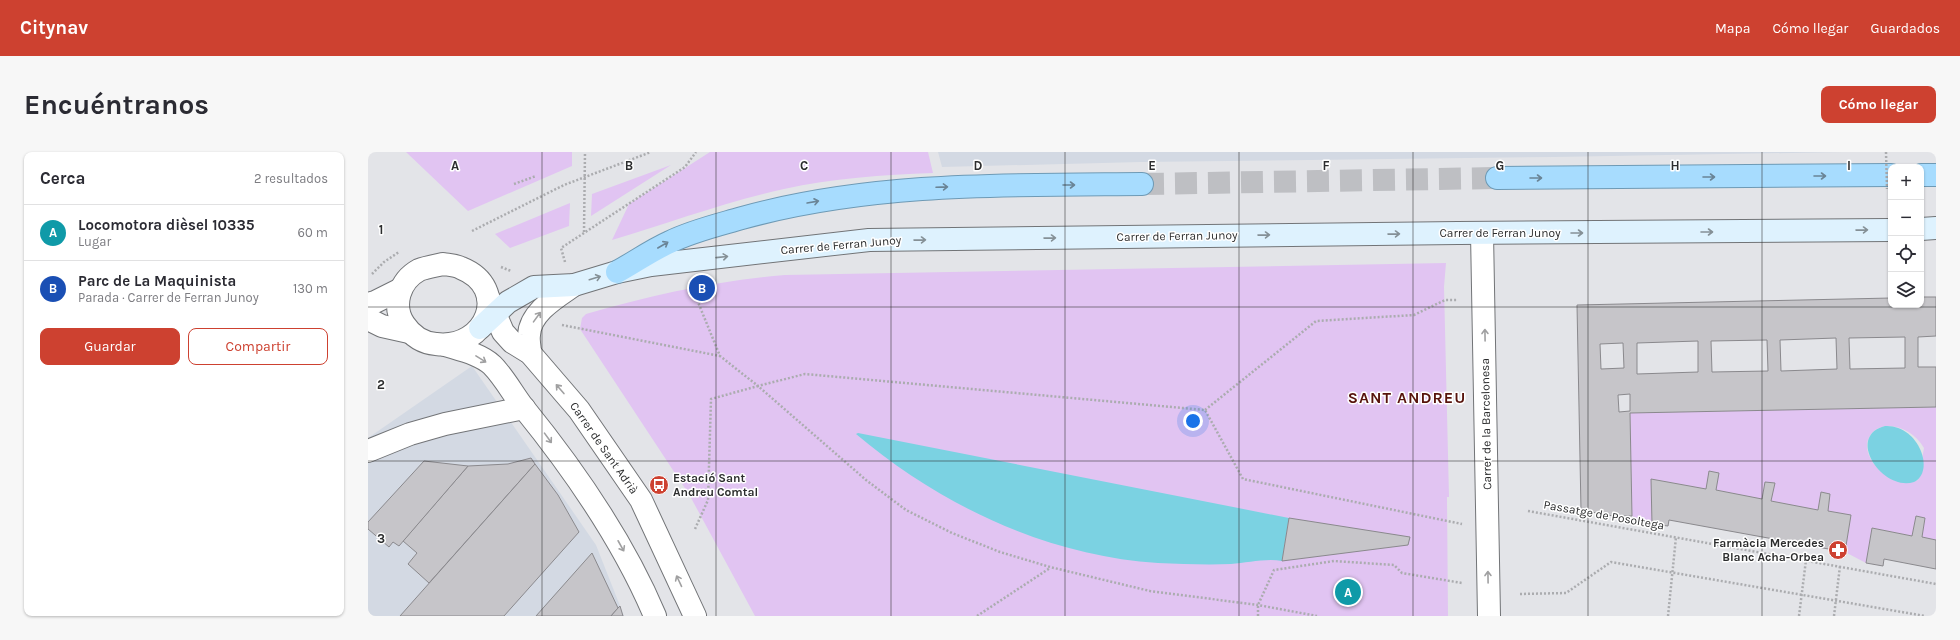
<!DOCTYPE html>
<html lang="es">
<meta charset="utf-8">
<style>
:root{--surface:#fff;--page:#f7f7f7;--text:#2b2b33;--muted:#7c7c81;--line:#e1e1e2;--accent:#cd4130}
body{margin:0;font-family:Karla,sans-serif;background:var(--page);color:var(--text)}
.controls{position:absolute;right:12px;top:12px;display:grid;overflow:hidden;border-radius:8px;box-shadow:0 1px 3px #0004}
.controls button{width:36px;height:36px;display:grid;place-items:center;padding:0;border:0;border-bottom:1px solid var(--line);background:var(--surface);color:var(--text);font:20px sans-serif}
.you{position:absolute;left:825px;top:269px;width:14px;height:14px;margin:-10px;border:3px solid #fff;border-radius:50%;background:#1a73e8;box-shadow:0 0 0 6px #1a73e833}
.badge{display:grid;place-items:center;width:26px;height:26px;border-radius:50%;background:var(--accent);color:#fff;font-size:13px;font-weight:700}
.pin{position:absolute;translate:-50% -50%;border:2px solid #fff;box-shadow:0 1px 4px #0006}
.list{margin:0;padding:0;list-style:none}
h2{display:flex;justify-content:space-between;align-items:center;height:52px;margin:0;padding:0 16px;font-size:17px}
h2 small{font-size:13px;font-weight:400;color:var(--muted)}
.list li{display:grid;grid-template-columns:26px 1fr auto;gap:12px;align-items:center;box-sizing:border-box;height:56px;padding:0 16px;border-top:1px solid var(--line)}
.list b{display:block;font-size:15px;white-space:nowrap}
.list p{margin:0;font-size:13px;white-space:nowrap;color:var(--muted)}
.list em{font-size:13px;font-style:normal;color:var(--muted)}
.actions{display:flex;gap:8px;padding:12px 16px}
.actions a{flex:1;padding:9px 0;border:1px solid var(--accent);border-radius:8px;text-align:center;font-size:14px;color:var(--accent)}
.actions .main{background:var(--accent);color:#fff}
.icon{flex:none;width:22px;height:22px;fill:none;stroke:currentColor;stroke-width:2;stroke-linecap:round;stroke-linejoin:round}
.map{position:relative;flex:none;width:1568px;height:464px;overflow:hidden;border-radius:8px}
header{display:flex;align-items:center;gap:24px;box-sizing:border-box;height:56px;padding:0 20px;background:var(--accent);color:#fff}
header strong{font-size:19px}
nav{display:flex;gap:22px;margin-inline-start:auto;font-size:14px}
.intro{display:flex;align-items:center;justify-content:space-between;box-sizing:border-box;height:96px;padding:0 24px}
h1{margin:0;font-size:28px}
.button{padding:10px 18px;border-radius:8px;background:var(--accent);color:#fff;font-size:14px;font-weight:700}
main{display:flex;gap:24px;padding:0 24px}
aside{flex:1;background:var(--surface);border-radius:8px;box-shadow:0 1px 3px #0004}
.map>svg:first-child{display:block}
.built{fill:#d3d9e3}
.green{fill:#e1c4f2;fill-rule:evenodd}
.water{fill:#7bd2e2}
.building{fill:#c6c5c9;stroke:#8a898d;fill-rule:evenodd}
.lines{fill:none;stroke-linecap:round;stroke-linejoin:round}
.trunk-tunnel{stroke:#bebfc3;stroke-width:22;stroke-dasharray:22 11;stroke-linecap:butt}
.minor-casing{stroke:#727477;stroke-width:24}
.tertiary-casing{stroke:#727477;stroke-width:24}
.secondary-casing{stroke:#727477;stroke-width:24}
.trunk-casing{stroke:#6e9ab5;stroke-width:24}
.path{stroke:#abacaf;stroke-width:2.5;stroke-dasharray:2 2;stroke-linecap:butt}
.minor{stroke:#fff;stroke-width:22}
.tertiary{stroke:#fff;stroke-width:22}
.secondary{stroke:#def2fe;stroke-width:22}
.trunk{stroke:#a7dcfe;stroke-width:22}
.path-bridge{stroke:#abacaf;stroke-width:2.5;stroke-dasharray:2 2;stroke-linecap:butt}
.oneway{stroke:#6a8496}
.oneway2{stroke:#859096}
.oneway3{stroke:#a0a0a1}
.grid{fill:none;stroke:#2c2d2e;stroke-width:1;stroke-opacity:0.55}
.labels{text-anchor:middle;dominant-baseline:central;stroke-width:3;stroke-linejoin:round;paint-order:stroke}
.street-label{font-size:12px;fill:#2c2d2e;stroke:#fff}
.poi-label{font-size:12px;font-weight:bold;fill:#2c2d2e;stroke:#fff;text-anchor:start}
.district-label{font-size:16px;font-weight:bold;letter-spacing:1px;fill:#57130c;stroke:#fff}
.grid-label{font-size:13px;text-anchor:middle;font-weight:bold;fill:#2c2d2e;stroke:#fff;stroke-width:3;stroke-linejoin:round;paint-order:stroke}
</style>
<header>
<strong>Citynav</strong>
<nav><a>Mapa</a><a>Cómo llegar</a><a>Guardados</a></nav>
</header>
<div class="intro"><h1>Encuéntranos</h1><a class="button">Cómo llegar</a></div>
<main>
<aside>
<h2>Cerca<small>2 resultados</small></h2>
<ul class="list">
<li><span class="badge" style="background:#0f9aa8">A</span><div><b>Locomotora dièsel 10335</b><p>Lugar</p></div><em>60 m</em></li>
<li><span class="badge" style="background:#1a4fb4">B</span><div><b>Parc de La Maquinista</b><p>Parada · Carrer de Ferran Junoy</p></div><em>130 m</em></li>
</ul>
<div class="actions"><a class="main">Guardar</a><a>Compartir</a></div>
</aside>
<div class="map">
<svg width="1568" height="464" viewBox="0 0 1568 464">
<rect width="100%" height="100%" fill="#e3e4e8"/>
<g class="built">
<polygon points="570,0 1476,0 1186,5 773,10 574,15"/>
<polygon points="104,214 228,393 256,464 0,464 0,286"/>
</g>
<g class="green">
<polygon points="38,0 204,0 204,14 100,59"/>
<path d="M342,0H560L565,21C515,23 464,26 416,37C357,50 301,71 244,88L261,52Z"/>
<polygon points="303,13 223,64 224,42"/>
<polygon points="202,51 201,74 142,96 127,82"/>
<path d="M1078,111L1076,135L1081,345H1079L1080,464H387L322,344L212,177L214,166L218,162C284,143 349,129 417,123Z"/>
<path d="M1568,255V388L1554,385L1557,366L1548,364L1544,384L1504,376L1498,411L1477,400L1483,364L1460,359L1462,342L1453,340L1450,358L1403,349L1406,331L1397,330L1394,347L1348,338L1341,320L1338,337L1284,327V372L1264,364L1262,261ZM1517,274C1533,273 1548,282 1556,296L1550,328C1522,340 1483,299 1506,279C1508,277 1513,275 1517,274Z"/>
</g>
<g class="water">
<path d="M1517,274C1550,272 1568,319 1546,330C1514,340 1477,284 1517,274Z"/>
<path d="M490,281L921,366L914,409C898,406 879,411 863,412C839,413 814,412 790,411C679,404 572,353 488,282Z"/>
</g>
<g class="building">
<path d="M1553,145H1568V184L1550,185V215H1568V255L1262,261L1264,364H1245L1213,358L1209,153L1523,146V153H1553ZM1537,185V216L1482,217L1481,186ZM1468,186L1469,217L1413,219L1412,188ZM1399,188L1400,219L1344,220L1343,189ZM1330,189V220L1269,222V191ZM1255,191L1256,216L1233,217L1232,192ZM1262,242V259L1251,260L1250,243Z"/>
<polygon points="163,306 167,312 61,431 40,412 49,401 35,389 100,314 140,312"/>
<polygon points="56,309 100,314 31,394 25,390 21,395 0,377 0,370"/>
<polygon points="167,312 190,343 211,380 136,464 32,464"/>
<polygon points="1341,319 1351,321 1348,338 1394,347 1397,330 1407,331 1403,349 1450,358 1453,340 1462,342 1460,359 1483,363 1477,400 1301,368 1300,374 1284,372 1283,327 1338,337"/>
<polygon points="1548,364 1557,366 1554,385 1568,388 1568,417 1516,407 1515,414 1498,411 1504,376 1544,384"/>
<polygon points="921,366 1042,385 1040,393 914,409"/>
<polygon points="224,401 250,456 243,464 168,464"/>
<polygon points="252,454 255,464 243,464 250,456"/>
</g>
<g class="lines">
<polyline class="trunk-tunnel" points="774,32 1129,26"/>
<defs>
<g id="minor">
<polyline points="1114,81 1121,464"/>
<polyline points="0,299 42,282 77,272 156,256"/>
</g>
<g id="tertiary">
<path d="M75,112C80,113 87,113 93,116C143,136 119,198 68,192C55,191 44,184 36,172C24,154 31,129 51,118C59,115 67,114 75,112Z"/>
<polyline points="120,145 135,180 144,190 162,201 211,258 273,348 327,464"/>
<polyline points="0,152 7,150 33,137"/>
<polyline points="0,167 14,174 41,180"/>
<path d="M77,193C93,198 112,202 124,213C136,225 145,242 155,255C207,319 255,388 287,464"/>
<path d="M162,201C162,195 160,189 161,183C162,160 189,145 206,133"/>
</g>
<g id="secondary">
<polyline points="1553,77 1568,76"/>
<polyline points="112,176 140,150 166,135 206,133 249,120 283,113 501,88 1090,81 1523,78"/>
</g>
<g id="trunk">
<polyline points="1553,23 1568,23"/>
<polyline points="1129,26 1523,23"/>
<path d="M249,120C267,110 284,98 302,90C324,79 350,73 374,66C504,30 640,33 774,32"/>
</g>
</defs>
<use href="#minor" class="minor-casing"/>
<use href="#tertiary" class="tertiary-casing"/>
<use href="#secondary" class="secondary-casing"/>
<use href="#trunk" class="trunk-casing"/>
<g class="path">
<polyline points="146,32 168,24"/>
<polyline points="104,79 196,33 283,0"/>
<polyline points="216,80 217,0"/>
<polyline points="197,110 193,96 317,15 328,0"/>
<polyline points="133,115 143,119"/>
<polyline points="4,122 16,110 31,100"/>
<polyline points="323,133 352,204 390,234 437,222 837,258 875,327 1094,372"/>
<polyline points="194,173 352,204"/>
<polyline points="837,258 948,169 1046,163 1077,148 1090,148"/>
<polyline points="1160,359 1568,432"/>
<polyline points="327,377 340,348 343,247 390,234 498,328 538,358 584,381 632,400 682,415 782,439 890,453 949,464"/>
<polyline points="1152,442 1198,441 1243,410 1557,464"/>
<polyline points="609,464 682,416"/>
<polyline points="890,464 890,453 906,418 913,417 966,409 1026,413 1034,421 1094,431"/>
<polyline points="1300,464 1308,385"/>
<polyline points="1431,464 1438,408"/>
<polyline points="1466,464 1472,414"/>
</g>
<use href="#minor" class="minor"/>
<use href="#tertiary" class="tertiary"/>
<use href="#secondary" class="secondary"/>
<use href="#trunk" class="trunk"/>
<polyline class="path-bridge" points="1518,0 1519,37"/>
</g>
<defs><path id="oneway-shaft" d="M-6 0H5M1.5-3L5.5 0L1.5 3" fill="none" stroke-width="1.6" stroke-linecap="round" stroke-linejoin="round"/></defs>
<g class="oneway">
<use href="#oneway-shaft" transform="translate(1452 24)"/>
<use href="#oneway-shaft" transform="translate(1341 25)"/>
<use href="#oneway-shaft" transform="translate(1168 26)"/>
<use href="#oneway-shaft" transform="translate(701 33)"/>
<use href="#oneway-shaft" transform="translate(574 35) rotate(-2)"/>
<use href="#oneway-shaft" transform="translate(445 50) rotate(-10)"/>
<use href="#oneway-shaft" transform="translate(295 93) rotate(-30)"/>
</g>
<g class="oneway2">
<use href="#oneway-shaft" transform="translate(1494 78) rotate(-1)"/>
<use href="#oneway-shaft" transform="translate(1339 80)"/>
<use href="#oneway-shaft" transform="translate(1209 81)"/>
<use href="#oneway-shaft" transform="translate(1026 82) rotate(-1)"/>
<use href="#oneway-shaft" transform="translate(896 83) rotate(-1)"/>
<use href="#oneway-shaft" transform="translate(682 86) rotate(-1)"/>
<use href="#oneway-shaft" transform="translate(552 88) rotate(-1)"/>
<use href="#oneway-shaft" transform="translate(354 105) rotate(-6)"/>
<use href="#oneway-shaft" transform="translate(227 126) rotate(-17)"/>
</g>
<g class="oneway3">
<use href="#oneway-shaft" transform="translate(169 165) rotate(-54)"/>
<use href="#oneway-shaft" transform="translate(1117 183) rotate(-91)"/>
<use href="#oneway-shaft" transform="translate(113 207) rotate(32)"/>
<use href="#oneway-shaft" transform="translate(192 237) rotate(-131)"/>
<use href="#oneway-shaft" transform="translate(180 286) rotate(54)"/>
<use href="#oneway-shaft" transform="translate(253 394) rotate(61)"/>
<use href="#oneway-shaft" transform="translate(1120 425) rotate(-91)"/>
<use href="#oneway-shaft" transform="translate(311 429) rotate(-115)"/>
</g>
<path class="grid" d="M174,0V464M348,0V464M523,0V464M697,0V464M871,0V464M1045,0V464M1220,0V464M1394,0V464M0,155H1568M0,309H1568"/>
<defs>
<symbol id="bus-disc" viewBox="-11 -11 22 22"><circle r="9.5" fill="#cd4130" stroke="#fff"/><path d="M-5-6H5V4H4V6H2V4H-2V6H-4V4H-5ZM-3.5-4V0h7V-4ZM-3.5 1.2v1.5H-2V1.2ZM2 1.2v1.5H3.5V1.2Z" fill="#fff"/></symbol>
<symbol id="pharmacy-disc" viewBox="-11 -11 22 22"><circle r="9.5" fill="#cd4130" stroke="#fff"/><path d="M-2-6h4v4h4v4h-4v4h-4v-4h-4v-4h4Z" fill="#fff"/></symbol>
</defs>
<g fill-rule="evenodd">
<use href="#bus-disc" x="280" y="322" width="22" height="22"/>
<use href="#pharmacy-disc" x="1459" y="387" width="22" height="22"/>
</g>
<g class="labels">
<g class="street-label">
<text x="1132" y="81">Carrer de Ferran Junoy</text>
<text transform="translate(809 84) rotate(-1)">Carrer de Ferran Junoy</text>
<text transform="translate(473 93) rotate(-5)">Carrer de Ferran Junoy</text>
<text transform="translate(1118 272) rotate(-91)">Carrer de la Barcelonesa</text>
<text transform="translate(236 296) rotate(55)">Carrer de Sant Adrià</text>
<text transform="translate(1236 363) rotate(10)">Passatge de Posoltega</text>
</g>
<g class="poi-label">
<text x="305" y="326">Estació Sant<tspan x="305" dy="14">Andreu Comtal</tspan></text>
<text x="1456" y="391" text-anchor="end">Farmàcia Mercedes<tspan x="1456" dy="14">Blanc Acha-Orbea</tspan></text>
</g>
<g class="district-label">
<text x="1039" y="245">SANT ANDREU</text>
</g>
</g>
<g class="grid-label">
<text x="87" y="18">A</text>
<text x="261" y="18">B</text>
<text x="436" y="18">C</text>
<text x="610" y="18">D</text>
<text x="784" y="18">E</text>
<text x="958" y="18">F</text>
<text x="1132" y="18">G</text>
<text x="1307" y="18">H</text>
<text x="1481" y="18">I</text>
<text x="13" y="82">1</text>
<text x="13" y="237">2</text>
<text x="13" y="391">3</text>
</g>
</svg>
<div class="controls">
<button>+</button>
<button>−</button>
<button><svg class="icon" aria-label="locate" viewBox="0 0 24 24"><circle cx="12" cy="12" r="6"/><path d="M12 2v4M12 18v4M2 12h4M18 12h4"/></svg></button>
<button><svg class="icon" aria-label="layers" viewBox="0 0 24 24"><path d="M12 4l9 5-9 5-9-5zM3 14l9 5 9-5"/></svg></button>
</div>
<div class="you"></div>
<div class="pin badge" style="left:980px;top:440px;background:#0f9aa8">A</div>
<div class="pin badge" style="left:334px;top:136px;background:#1a4fb4">B</div>
</div>
</main>
